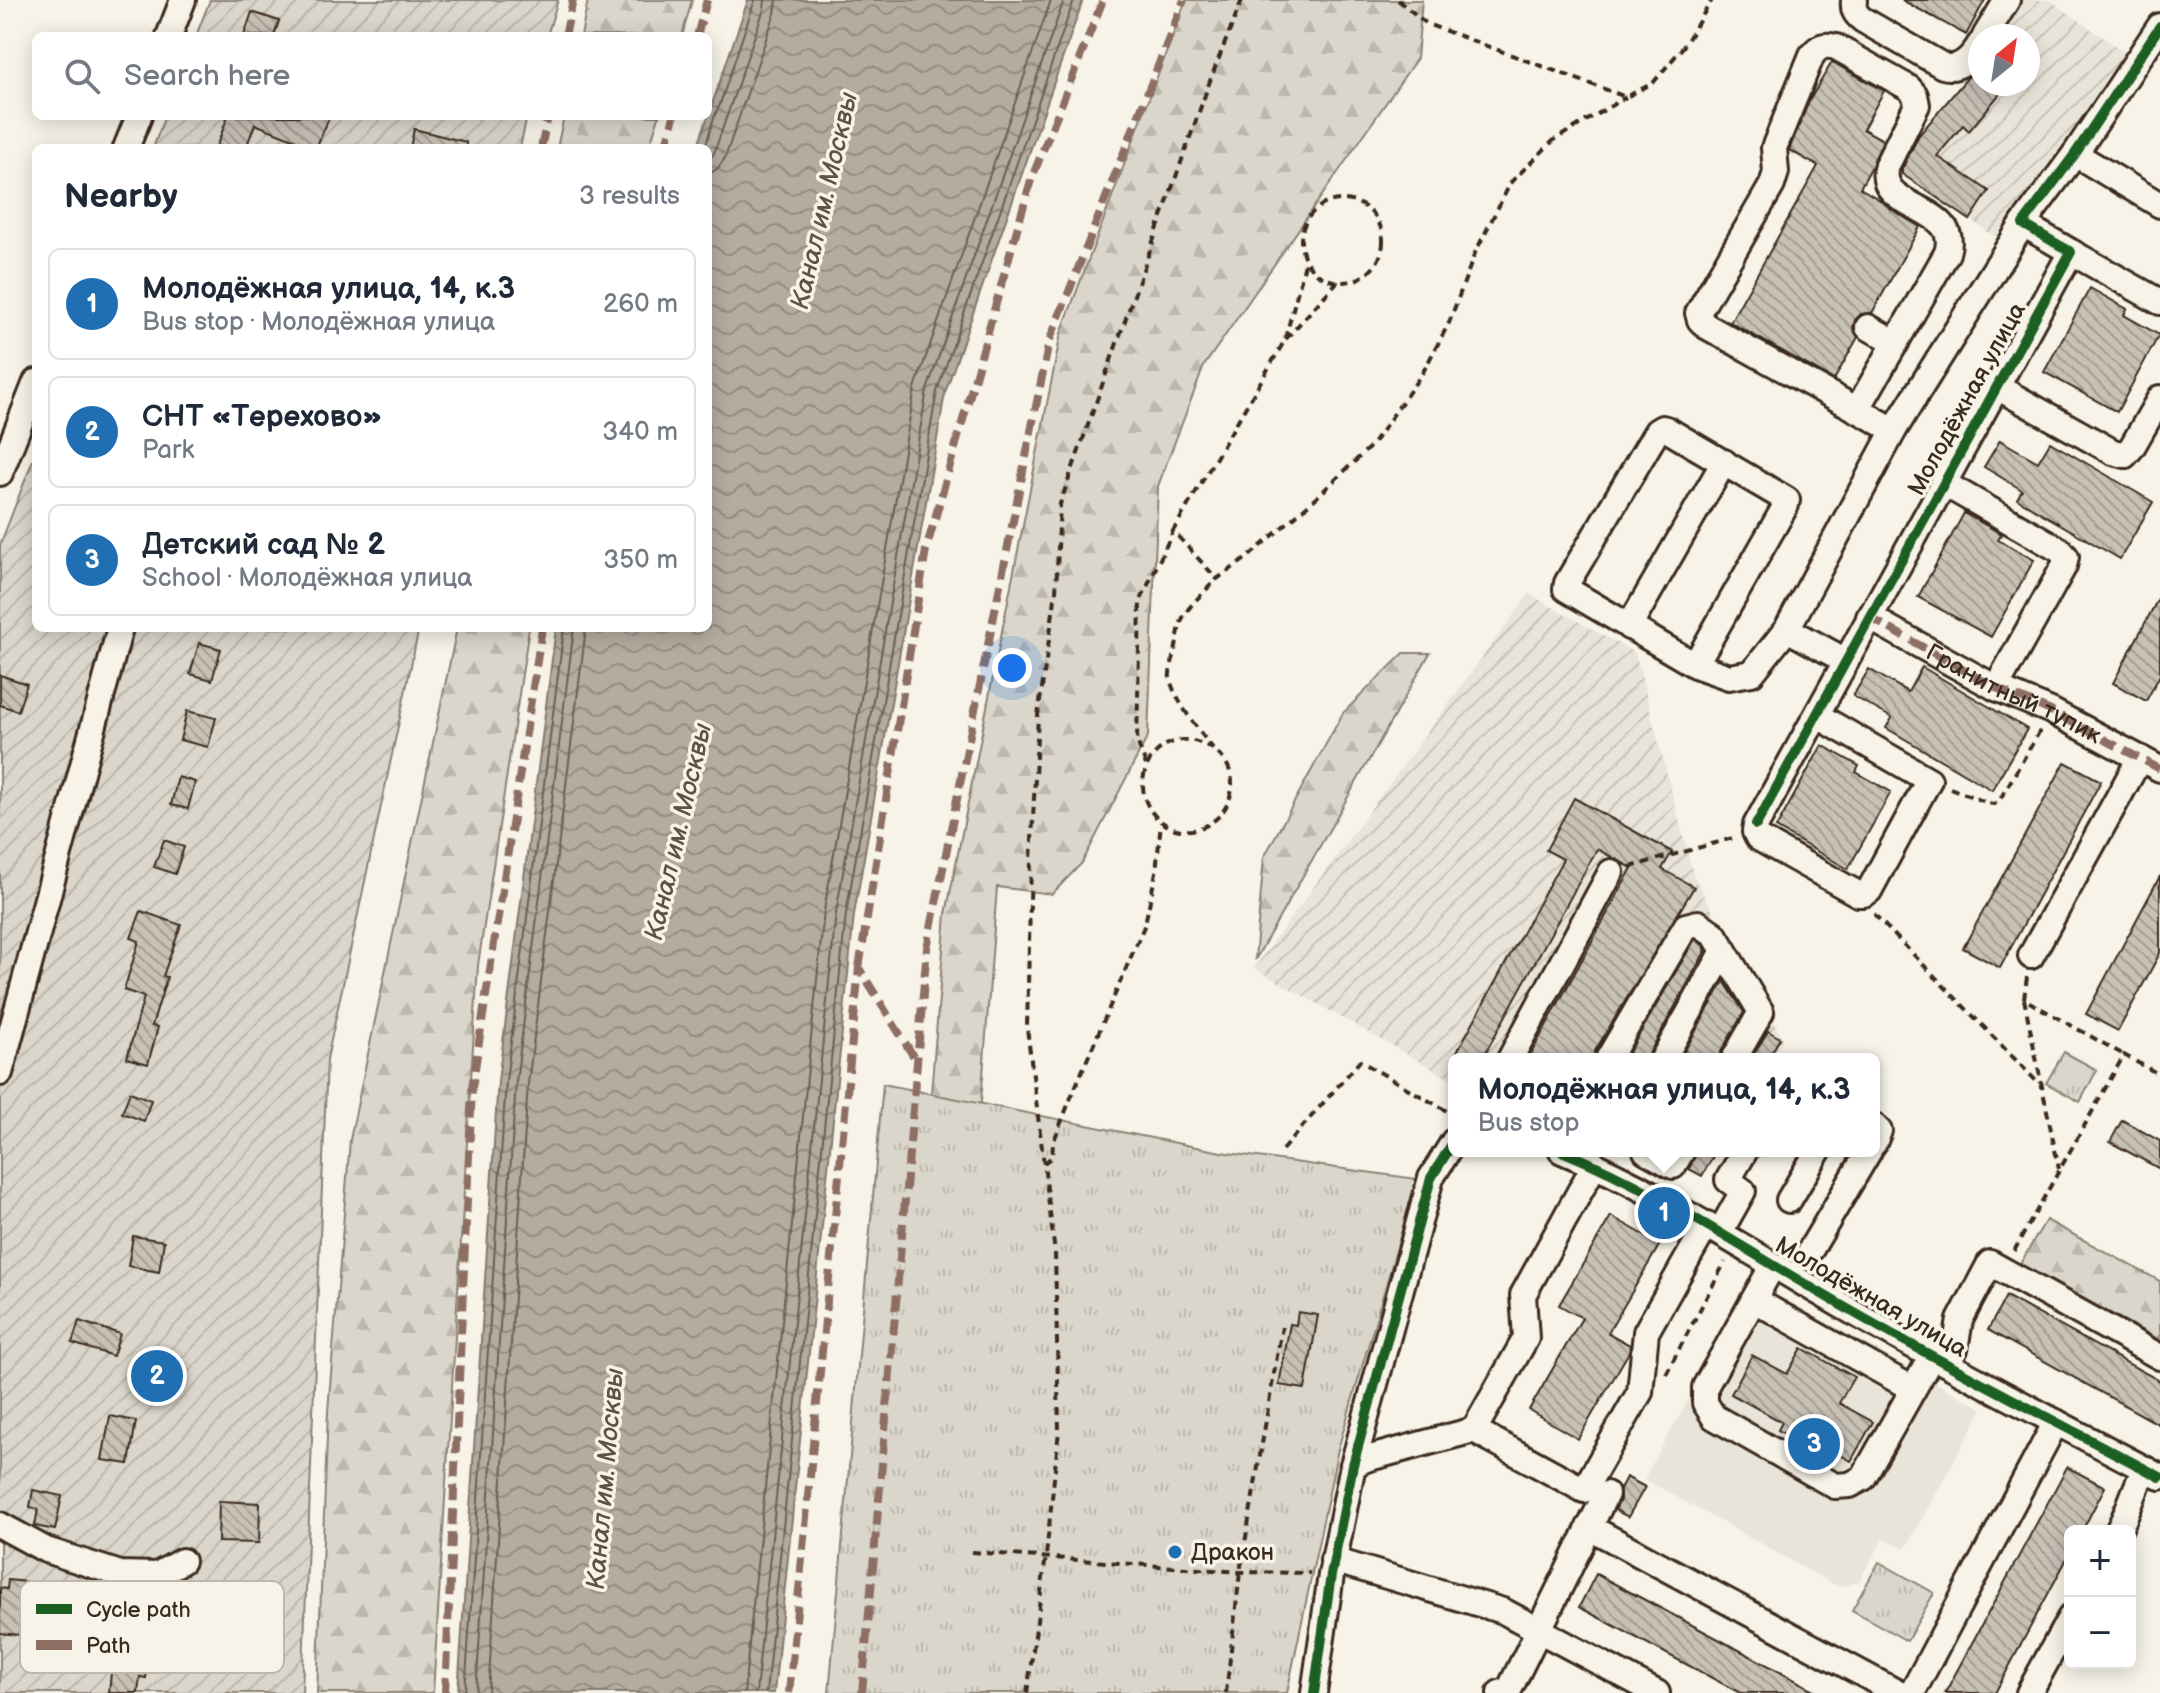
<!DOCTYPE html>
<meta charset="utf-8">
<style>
:root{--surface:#fff;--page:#f6f6f7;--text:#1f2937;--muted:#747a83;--line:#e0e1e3;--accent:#1f6fb2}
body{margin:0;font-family:"Balsamiq Sans",sans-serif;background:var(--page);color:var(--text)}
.controls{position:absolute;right:24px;bottom:24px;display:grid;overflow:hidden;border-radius:12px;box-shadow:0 4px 20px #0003}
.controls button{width:72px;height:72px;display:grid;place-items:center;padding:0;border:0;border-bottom:2px solid var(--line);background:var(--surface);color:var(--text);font:40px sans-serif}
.compass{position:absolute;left:1968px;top:24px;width:72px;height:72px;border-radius:50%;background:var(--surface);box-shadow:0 4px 20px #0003;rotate:30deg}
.you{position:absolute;left:1012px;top:668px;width:28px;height:28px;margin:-20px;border:6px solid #fff;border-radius:50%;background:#1a73e8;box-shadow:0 0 0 12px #1a73e833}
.badge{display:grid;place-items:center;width:52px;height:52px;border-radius:50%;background:var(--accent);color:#fff;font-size:26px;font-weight:700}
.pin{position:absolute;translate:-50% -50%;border:4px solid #fff;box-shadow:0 2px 8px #0006}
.popup{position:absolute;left:1448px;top:1053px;width:432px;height:104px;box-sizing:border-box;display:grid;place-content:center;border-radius:12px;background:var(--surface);filter:drop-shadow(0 2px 6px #0005);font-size:26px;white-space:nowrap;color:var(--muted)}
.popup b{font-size:30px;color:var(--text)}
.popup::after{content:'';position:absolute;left:50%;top:100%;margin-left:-16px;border:16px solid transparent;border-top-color:var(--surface)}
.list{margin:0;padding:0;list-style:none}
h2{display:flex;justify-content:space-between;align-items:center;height:104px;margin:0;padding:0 32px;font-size:34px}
h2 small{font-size:26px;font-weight:400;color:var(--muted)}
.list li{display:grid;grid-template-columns:52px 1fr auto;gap:24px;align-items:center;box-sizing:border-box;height:112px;margin:0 16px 16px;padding:0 16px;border:2px solid var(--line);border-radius:12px}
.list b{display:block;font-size:30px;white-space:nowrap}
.list p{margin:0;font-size:26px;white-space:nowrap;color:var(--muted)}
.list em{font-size:26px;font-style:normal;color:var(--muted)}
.icon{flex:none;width:44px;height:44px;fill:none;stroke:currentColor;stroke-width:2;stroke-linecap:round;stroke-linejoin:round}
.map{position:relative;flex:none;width:2160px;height:1693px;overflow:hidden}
.search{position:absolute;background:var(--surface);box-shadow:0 4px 20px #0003;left:32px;top:32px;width:680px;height:88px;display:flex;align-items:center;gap:20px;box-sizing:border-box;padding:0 28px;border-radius:12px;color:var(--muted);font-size:30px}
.panel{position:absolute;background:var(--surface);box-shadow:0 4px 20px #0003;left:32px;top:144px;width:680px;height:488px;border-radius:12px}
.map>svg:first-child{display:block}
.built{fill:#e9e4d9}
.industrial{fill:url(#industrial-furrows)}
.forest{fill:url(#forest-firs);stroke:#8b8074;stroke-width:2}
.park{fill:url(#park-tufts);stroke:#8b8074;stroke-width:2}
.garden{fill:url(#garden-furrows);stroke:#8b8074;stroke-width:2}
.water{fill:url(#water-waves);stroke:#84786c;stroke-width:2}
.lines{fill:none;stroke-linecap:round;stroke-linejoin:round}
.shore{stroke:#6b5e52;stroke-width:2}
.building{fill:url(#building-back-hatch);stroke:#3b2a1e;stroke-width:2}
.minor-casing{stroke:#3b2a1e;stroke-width:30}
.path{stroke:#3b2a1e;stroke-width:4;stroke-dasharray:8 6;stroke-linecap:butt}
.minor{stroke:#f7f3e8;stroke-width:24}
.quiet{stroke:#8d6e63;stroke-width:8;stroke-dasharray:16 8;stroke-linecap:butt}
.cycleway-casing{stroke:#f7f3e8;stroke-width:15}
.cycleway{stroke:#1b5e20;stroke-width:10}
.poi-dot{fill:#1f6fb2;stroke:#f7f3e8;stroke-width:3}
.labels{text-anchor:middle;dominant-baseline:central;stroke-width:7;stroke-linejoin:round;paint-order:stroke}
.street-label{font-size:24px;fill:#3b2a1e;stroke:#f7f3e8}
.poi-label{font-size:24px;fill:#3b2a1e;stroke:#f7f3e8;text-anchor:start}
.water-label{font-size:26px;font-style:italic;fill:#5f5145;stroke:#f7f3e8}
.key{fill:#f7f3e8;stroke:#bfb7ab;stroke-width:2}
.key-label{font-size:22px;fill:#3b2a1e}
</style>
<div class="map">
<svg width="2160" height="1693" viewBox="0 0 2160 1693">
<defs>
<pattern id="industrial-furrows" width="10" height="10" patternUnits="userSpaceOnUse" patternTransform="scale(2)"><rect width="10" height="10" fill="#e9e4d9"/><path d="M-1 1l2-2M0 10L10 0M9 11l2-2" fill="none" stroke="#c9c4ba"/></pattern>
<pattern id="forest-firs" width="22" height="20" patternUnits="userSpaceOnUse" patternTransform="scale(2)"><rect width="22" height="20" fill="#dbd6cb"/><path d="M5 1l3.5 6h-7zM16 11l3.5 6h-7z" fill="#bdb8ae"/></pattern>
<pattern id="park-tufts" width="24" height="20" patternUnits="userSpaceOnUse" patternTransform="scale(2)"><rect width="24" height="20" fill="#dbd6cb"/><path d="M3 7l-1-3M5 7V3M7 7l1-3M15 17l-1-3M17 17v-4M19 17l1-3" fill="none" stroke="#bdb8ae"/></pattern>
<pattern id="garden-furrows" width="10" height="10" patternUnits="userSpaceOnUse" patternTransform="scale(2)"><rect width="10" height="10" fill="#dbd6cb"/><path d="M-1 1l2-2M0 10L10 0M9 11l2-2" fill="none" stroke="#bdb8ae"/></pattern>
<pattern id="water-waves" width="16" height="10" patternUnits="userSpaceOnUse" patternTransform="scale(2)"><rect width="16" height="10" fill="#b4aca0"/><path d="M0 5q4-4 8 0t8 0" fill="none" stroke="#948c82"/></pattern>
<pattern id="building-back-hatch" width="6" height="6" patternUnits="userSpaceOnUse" patternTransform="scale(2)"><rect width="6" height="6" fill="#c8c1b6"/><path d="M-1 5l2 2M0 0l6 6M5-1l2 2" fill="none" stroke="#a49d93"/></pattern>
</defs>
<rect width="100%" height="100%" fill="#f7f3e8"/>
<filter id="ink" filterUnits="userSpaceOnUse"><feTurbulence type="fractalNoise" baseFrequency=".0125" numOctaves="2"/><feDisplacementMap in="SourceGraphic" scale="16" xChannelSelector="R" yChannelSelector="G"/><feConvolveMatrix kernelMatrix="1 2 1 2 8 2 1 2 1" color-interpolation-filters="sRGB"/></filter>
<g filter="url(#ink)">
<polygon class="built" points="1754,1282 1983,1409 1905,1549 1884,1538 1859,1581 1839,1587 1644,1479"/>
<g class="industrial">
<polygon points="2021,0 2050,0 2128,55 1996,237 1892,167 1954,93 1980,57 1980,84 2028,84 2028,36 1995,36"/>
<polygon points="1529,594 1635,653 1694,877 1783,1039 1771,1059 1454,1059 1454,1081 1254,968"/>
</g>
<g class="forest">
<polygon points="588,0 692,0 682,36 581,36"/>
<polygon points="1186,0 1422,0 1417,58 1204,366 1158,486 1148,736 1082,863 1052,894 997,887 939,1667 853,1693 888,1606 946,914 1061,333"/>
<polygon points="564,116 659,116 649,148 557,148"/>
<polygon points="457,628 529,628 478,965 433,1693 317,1693 328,1411 350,1140"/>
<polygon points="1404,653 1430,653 1255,960 1264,857 1343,713"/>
<polygon points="2046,1220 2160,1281 2160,1340 2020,1264"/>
</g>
<g class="park">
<polygon points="2064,1052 2097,1070 2080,1102 2046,1083"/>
<polygon points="883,1084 1221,1152 1417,1179 1338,1449 1287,1693 829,1693"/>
<polygon points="1879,1562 1934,1593 1907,1641 1852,1610"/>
</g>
<g class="garden">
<polygon points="210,0 558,0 547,36 196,36"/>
<polygon points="165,116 527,116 520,148 153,148"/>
<polygon points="36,452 36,628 419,628 327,1059 302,1693 0,1693 0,545"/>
</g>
<polygon class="water" points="748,0 1083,0 945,393 854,915 774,1693 458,1693 498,1081 556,628 708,628 708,148 697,148"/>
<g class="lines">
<g class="shore">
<path d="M705,148C709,136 713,115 719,107L755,0"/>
<polyline points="708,161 714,153 764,9 765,0"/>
<polyline points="708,175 718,168 725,158 775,13 777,0"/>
<polyline points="465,1693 506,1081 564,628"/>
<polyline points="476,1693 516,1082 574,628"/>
<polyline points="488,1693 528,1084 586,628"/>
<polyline points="744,1693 824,911 915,388 1051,0"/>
<polyline points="756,1693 836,913 927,390 1064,0"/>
<polyline points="766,1693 846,914 937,391 1074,0"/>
</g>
</g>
<g class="building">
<polygon points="1902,0 1985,0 1966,35"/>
<polygon points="252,12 279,21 274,36 244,36"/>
<polygon points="1832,62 1884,91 1863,129 1883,140 1872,166 1860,188 1880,200 1897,213 1920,227 1872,313 1861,314 1855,320 1853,328 1858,337 1834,380 1730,322 1818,166 1789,150 1809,101"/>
<polygon points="1980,68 1980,84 2008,84 1969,131 1963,125 1937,156 1989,191 1970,220 1902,174 1902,169 1919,135 1967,78"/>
<polygon points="228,116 330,116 316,148 255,124 246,148 216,148"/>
<polygon points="414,129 466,142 466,148 410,148"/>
<polygon points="2090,288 2127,309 2124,315 2159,335 2117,412 2044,372"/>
<polygon points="2000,440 2038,462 2050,442 2153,502 2120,559 2017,499 2022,490 1984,467"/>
<polygon points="1964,513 2002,534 1998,540 2034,560 1991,637 1918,597"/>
<polygon points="2160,595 2160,675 2146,701 2113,683"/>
<polygon points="199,643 221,649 212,680 190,674"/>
<polygon points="1922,667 2027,729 1992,790 1886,728 1892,718 1853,696 1869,669 1908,692"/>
<polygon points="0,675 27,684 18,711 0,705"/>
<polygon points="187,711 216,718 208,747 180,740"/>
<polygon points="1822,745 1859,766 1856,772 1891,792 1848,869 1776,828"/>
<polygon points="2065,762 2101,781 2000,968 1963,948"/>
<polygon points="178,777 195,782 188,809 171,805"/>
<polygon points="1574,798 1672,852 1662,869 1694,887 1595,1051 1593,1059 1528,1059 1632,868 1597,849 1482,1059 1453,1059 1563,859 1546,850"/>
<polygon points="164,840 184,847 175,874 154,867"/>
<polygon points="2160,876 2160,953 2118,1031 2086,1014"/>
<polygon points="141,911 181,925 163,976 167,977 152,1026 158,1027 148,1064 127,1058 144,997 124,990 139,941 131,938"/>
<polygon points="1695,939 1703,945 1706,950 1650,1052 1648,1059 1625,1059"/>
<polygon points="1724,981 1744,1012 1721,1052 1719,1059 1680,1059"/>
<polygon points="1768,1031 1780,1038 1768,1059 1751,1059"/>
<polygon points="130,1092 151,1100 144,1121 122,1113"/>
<polygon points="2122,1120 2160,1141 2160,1169 2110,1142"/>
<polygon points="1697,1151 1716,1151 1702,1176 1689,1169"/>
<polygon points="1611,1216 1660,1244 1608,1333 1630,1345 1629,1352 1578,1439 1529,1410 1582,1318 1559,1305"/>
<polygon points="133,1236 164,1241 159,1272 128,1266"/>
<polygon points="2006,1296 2160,1381 2160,1425 1988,1330"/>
<polygon points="1298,1312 1318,1315 1305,1389 1279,1385 1290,1324 1296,1325"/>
<polygon points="79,1321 120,1334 113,1356 72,1343"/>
<polygon points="1802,1348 1854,1377 1839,1403 1873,1422 1851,1461 1802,1433 1797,1441 1778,1430 1782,1422 1731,1394 1752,1355 1787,1374"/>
<polygon points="110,1416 136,1421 129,1464 102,1460"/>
<polygon points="2067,1467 2105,1487 2082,1531 2070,1531 2070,1553 1995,1693 1945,1693"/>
<polygon points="1626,1477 1645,1487 1628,1517 1615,1510 1620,1500 1620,1489"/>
<polygon points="33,1490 62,1496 55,1530 35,1526 38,1509 30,1507"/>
<polygon points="219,1501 260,1503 259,1543 218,1542"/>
<polygon points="1596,1574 1771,1667 1819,1693 1740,1693 1579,1607"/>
<polygon points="8,1580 26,1582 19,1635 0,1633 0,1588 7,1589"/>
<polygon points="241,1595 271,1597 269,1622 261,1621 260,1637 238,1636 239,1632 229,1631 231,1598 241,1598"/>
<polygon points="128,1657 148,1658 146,1678 140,1677 138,1693 109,1693 112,1663 127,1665"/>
</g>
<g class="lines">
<defs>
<g id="minor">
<path d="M1854,0C1853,10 1855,14 1863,20L1943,66C1959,71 1972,57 1980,44"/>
<polyline points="169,36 183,0"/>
<polyline points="1985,36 2007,0"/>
<polyline points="126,148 139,116"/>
<polyline points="2075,154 2160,205"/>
<polyline points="2071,252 2160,302"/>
<polyline points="1868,327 1896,343"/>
<polyline points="1997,387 2113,452 2125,455 2132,447 2160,398"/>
<path d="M1857,410L1947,253C1963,203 1873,212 1887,165L1917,105L1915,95L1909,88L1836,47C1825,44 1819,46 1812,55L1774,148L1776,172L1772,185L1698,313L1700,320L1706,326L1894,430"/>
<polyline points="0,473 36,382"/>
<polyline points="1943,483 2060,550 2066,557 2064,566 1996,688"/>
<polyline points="1869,617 1996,688 2051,711 2160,769"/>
<polyline points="1629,627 1724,462"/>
<polyline points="1787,629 1846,661"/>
<polyline points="1695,665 1786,505 1787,500 1666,429 1662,428 1657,431 1567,583 1566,589 1695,665 1729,677 1752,673 1787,629 1894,430 2023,224"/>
<polyline points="1818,716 1929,780 1869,891 1864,894 1858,894 1758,838 1755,832 1756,825 2071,252 2023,224 2075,154 2160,26"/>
<polyline points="2031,956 2140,758"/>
<polyline points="1510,1059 1611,872"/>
<polyline points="1608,1059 1686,926 1698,923 1714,934 1761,1012 1734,1059"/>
<polyline points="1663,1059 1724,951"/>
<polyline points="0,1073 120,628"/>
<polyline points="1874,1126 1879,1131 1874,1143"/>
<path d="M1562,1151C1660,1191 1748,1252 1839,1304C1944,1365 2053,1420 2160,1477"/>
<polyline points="1646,1151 1673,1166 1682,1151"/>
<polyline points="1595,1164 1523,1295 1526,1338 1474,1430 1584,1490 1640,1392 1646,1332 1707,1224"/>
<polyline points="1789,1200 1818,1151"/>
<polyline points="1720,1232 1743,1191 1728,1180 1745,1151"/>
<polyline points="1811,1249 1869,1151"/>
<polyline points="1773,1265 1705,1387 1705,1403 1714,1417 1835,1486 1850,1485 1863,1478 1932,1356"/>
<polyline points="1754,1300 1913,1389"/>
<polyline points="1947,1364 1955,1349 1960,1320 1990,1263 2160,1357"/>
<polyline points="1353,1465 1366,1459 1474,1430"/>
<polyline points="0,1525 46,1550 120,1574 157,1575 182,1561"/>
<polyline points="1589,1527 1898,1693"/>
<path d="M2118,1531C2129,1511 2134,1489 2145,1469"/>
<polyline points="1333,1560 1503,1611 1657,1693"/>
<polyline points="1314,1693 1331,1575 1353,1465 1431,1178 1454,1141"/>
<polyline points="1500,1693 1509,1690 1606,1494"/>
<polyline points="1912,1693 2056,1422"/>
<polyline points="2029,1693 2070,1618"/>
</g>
</defs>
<use href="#minor" class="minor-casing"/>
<g class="path">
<polyline points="1398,0 1427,24 1626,97 1653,83 1683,47 1712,0"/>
<circle cx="1342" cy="241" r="41"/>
<polyline points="1338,281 1285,340 1173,531 1217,579 1247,558 1317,497 1372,445 1423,372 1449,323 1475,253 1511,182 1554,140 1626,97"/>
<polyline points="1285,339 1306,260"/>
<path d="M1213,749C1204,744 1195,740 1184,740C1140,743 1128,802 1165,824C1175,831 1188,832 1200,828C1228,819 1242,784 1224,760C1220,755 1215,751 1211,746C1198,730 1175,700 1170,679C1169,673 1172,663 1174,656C1177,644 1178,631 1182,620C1186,608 1207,589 1217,579"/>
<polyline points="1146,765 1137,741 1140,602 1173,531"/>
<polyline points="1950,788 1988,803 1994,804 1999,801 2041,729"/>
<polyline points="1630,867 1733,838"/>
<polyline points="1874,914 2042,1087"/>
<polyline points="2027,977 2024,999 2124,1055"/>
<polyline points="2024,999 2059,1169"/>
<polyline points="1282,1150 1360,1061 1454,1115"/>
<polyline points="1044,1163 1052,1157 1053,1143 1072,1095 1145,924 1156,872 1161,822"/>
<polyline points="2014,1251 2124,1055 2160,1075"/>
<polyline points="1666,1374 1725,1262"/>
<polyline points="972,1552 1240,1572 1310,1573"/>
<polyline points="1027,1693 1046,1556 1059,1430 1055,1253 1027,1028 1031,861 1038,715 1056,592 1060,504 1211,78 1242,0"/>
<polyline points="1226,1693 1240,1572 1282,1327"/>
</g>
<use href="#minor" class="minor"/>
<g class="quiet">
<polyline points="565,36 573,0"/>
<polyline points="697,36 707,0"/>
<polyline points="541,148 548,116"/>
<polyline points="665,148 674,116"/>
<path id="s1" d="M1869,617L1996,688L2051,711L2160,769"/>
<polyline points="859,968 926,550 1031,180 1103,0"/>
<polyline points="445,1693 472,1088 542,628"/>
<polyline points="789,1693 859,968 917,1062"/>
<polyline points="862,1693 927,948 1049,342 1184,0"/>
</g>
<defs>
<g id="cycleway">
<polyline points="1756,825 2071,252 2023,224 2075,154 2160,26"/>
<path d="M1562,1151C1660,1191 1748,1252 1839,1304C1944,1365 2053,1420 2160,1477"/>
<polyline points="1314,1693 1331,1575 1353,1465 1431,1178 1454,1141"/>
</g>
</defs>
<use href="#cycleway" class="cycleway-casing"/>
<use href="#cycleway" class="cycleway"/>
</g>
</g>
<circle class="poi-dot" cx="1175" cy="1552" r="8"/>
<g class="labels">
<g class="street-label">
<text transform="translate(1967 399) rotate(-61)">Молодёжная улица</text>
<text stroke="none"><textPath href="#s1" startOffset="164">Гранитный тупик</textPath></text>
<text transform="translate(1871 1297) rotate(30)">Молодёжная улица</text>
</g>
<g class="poi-label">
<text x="1191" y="1552">Дракон</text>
</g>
<g class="water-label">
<text transform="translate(825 201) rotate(-77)">Канал им. Москвы</text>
<text transform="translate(679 832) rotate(-77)">Канал им. Москвы</text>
<text transform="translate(606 1479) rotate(-85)">Канал им. Москвы</text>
</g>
</g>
<rect x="20" y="1581" width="264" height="92" rx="12" class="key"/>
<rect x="36" y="1604" width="36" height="10" fill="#1b5e20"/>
<rect x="36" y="1640" width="36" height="10" fill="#8d6e63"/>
<g class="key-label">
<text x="86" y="1617">Cycle path</text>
<text x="86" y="1653">Path</text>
</g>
</svg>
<div class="controls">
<button>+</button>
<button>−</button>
</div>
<svg class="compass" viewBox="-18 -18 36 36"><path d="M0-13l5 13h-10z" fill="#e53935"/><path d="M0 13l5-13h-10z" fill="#747a83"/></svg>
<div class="you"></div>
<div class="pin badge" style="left:1664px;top:1213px">1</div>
<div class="popup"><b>Молодёжная улица, 14, к.3</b>Bus stop</div>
<div class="pin badge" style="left:157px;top:1376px">2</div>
<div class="pin badge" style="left:1814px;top:1444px">3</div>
<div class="search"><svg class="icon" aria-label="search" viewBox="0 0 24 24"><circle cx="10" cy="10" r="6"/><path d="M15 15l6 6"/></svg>Search here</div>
<section class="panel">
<h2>Nearby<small>3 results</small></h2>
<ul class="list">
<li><span class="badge">1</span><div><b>Молодёжная улица, 14, к.3</b><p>Bus stop · Молодёжная улица</p></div><em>260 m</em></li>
<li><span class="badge">2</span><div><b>СНТ «Терехово»</b><p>Park</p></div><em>340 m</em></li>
<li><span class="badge">3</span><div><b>Детский сад № 2</b><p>School · Молодёжная улица</p></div><em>350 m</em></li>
</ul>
</section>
</div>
